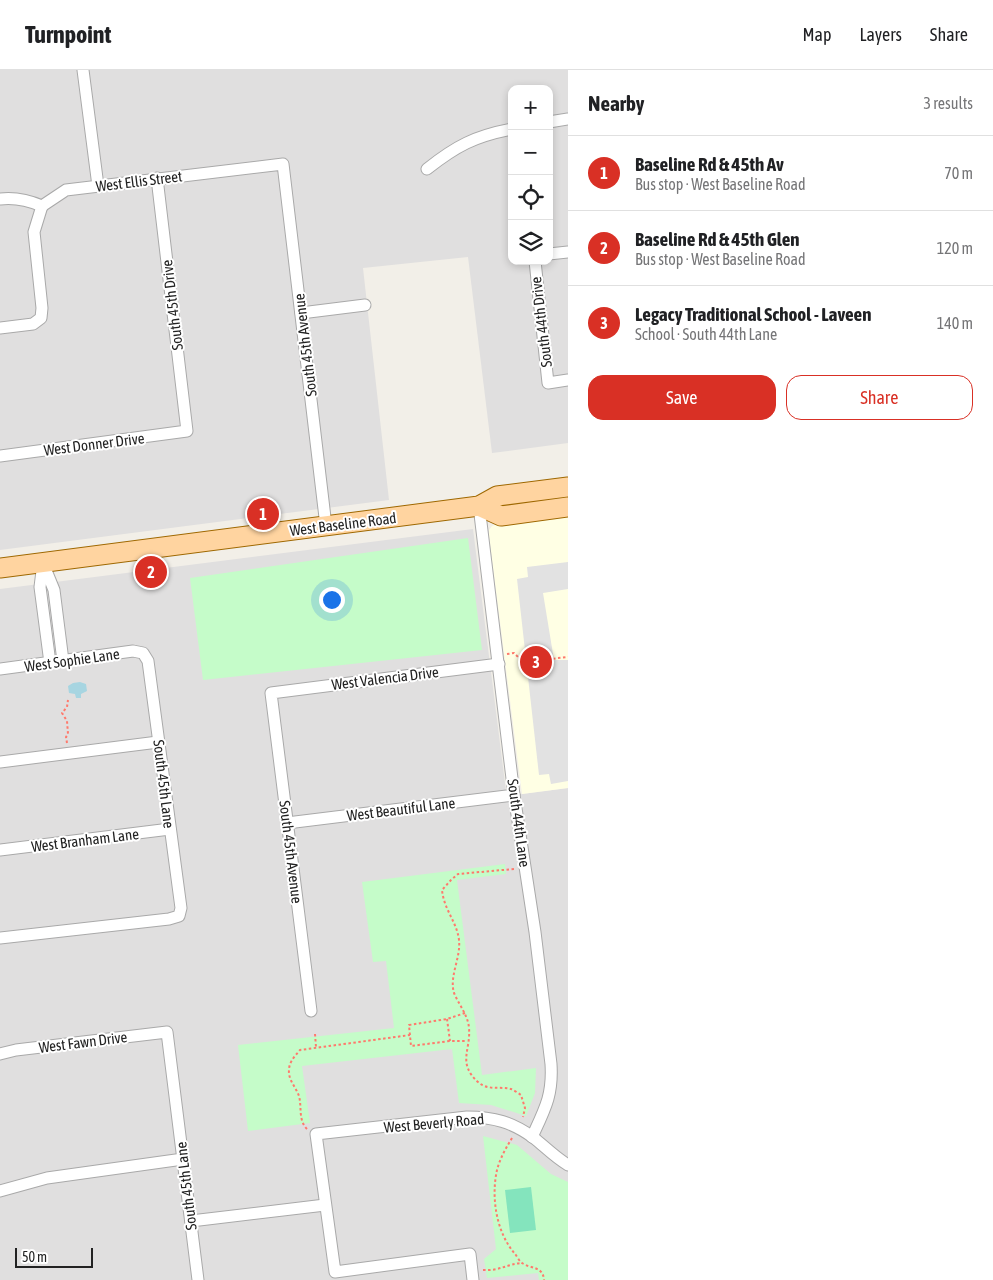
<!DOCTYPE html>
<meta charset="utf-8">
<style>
:root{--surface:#fff;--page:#f6f6f6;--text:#202124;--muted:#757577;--line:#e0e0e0;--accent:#d93025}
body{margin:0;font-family:"Asap Condensed",sans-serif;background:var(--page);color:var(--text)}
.controls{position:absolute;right:15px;top:15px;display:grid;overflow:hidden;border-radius:10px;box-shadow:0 2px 8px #0003}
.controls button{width:45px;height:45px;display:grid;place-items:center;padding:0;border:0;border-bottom:1px solid var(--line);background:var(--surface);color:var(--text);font:25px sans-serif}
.scale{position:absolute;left:15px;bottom:12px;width:78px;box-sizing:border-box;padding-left:5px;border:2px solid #222;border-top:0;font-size:14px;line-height:18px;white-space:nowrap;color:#222;-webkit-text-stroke:4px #fff;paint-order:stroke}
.you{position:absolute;left:331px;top:529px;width:18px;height:18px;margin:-12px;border:4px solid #fff;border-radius:50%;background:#1a73e8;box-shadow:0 0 0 8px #1a73e833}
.badge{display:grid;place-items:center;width:32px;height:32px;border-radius:50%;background:var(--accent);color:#fff;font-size:16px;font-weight:700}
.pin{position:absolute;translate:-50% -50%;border:2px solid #fff;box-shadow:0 1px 5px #0006}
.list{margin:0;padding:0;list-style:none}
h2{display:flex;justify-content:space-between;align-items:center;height:65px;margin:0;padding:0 20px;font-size:21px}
h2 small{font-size:16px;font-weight:400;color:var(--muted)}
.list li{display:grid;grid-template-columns:32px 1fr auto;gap:15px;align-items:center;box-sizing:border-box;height:75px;padding:0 20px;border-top:1px solid var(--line)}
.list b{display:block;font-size:19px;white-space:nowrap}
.list p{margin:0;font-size:16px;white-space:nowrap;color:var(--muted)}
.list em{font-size:16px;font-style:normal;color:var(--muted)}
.actions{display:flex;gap:10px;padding:15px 20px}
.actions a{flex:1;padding:11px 0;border:1px solid var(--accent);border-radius:15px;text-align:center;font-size:18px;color:var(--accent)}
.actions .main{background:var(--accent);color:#fff}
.icon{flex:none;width:28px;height:28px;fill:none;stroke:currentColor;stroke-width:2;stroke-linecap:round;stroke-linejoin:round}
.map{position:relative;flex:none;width:568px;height:1210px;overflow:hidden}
header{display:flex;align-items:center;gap:30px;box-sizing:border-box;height:70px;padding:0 25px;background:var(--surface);border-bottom:1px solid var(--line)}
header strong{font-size:24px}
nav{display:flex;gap:28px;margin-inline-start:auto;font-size:18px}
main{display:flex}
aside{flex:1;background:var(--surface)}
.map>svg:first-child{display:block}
.residential{fill:#e0dfdf;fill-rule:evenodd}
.education{fill:#ffffe4}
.park{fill:#c5fcc9}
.pitch{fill:#84e4bd}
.parking{fill:#e2e2e2}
.water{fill:#a7d5e1}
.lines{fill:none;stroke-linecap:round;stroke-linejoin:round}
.street-casing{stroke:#a9a9a9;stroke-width:13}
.primary-casing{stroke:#9f6800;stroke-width:21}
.path{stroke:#ff796c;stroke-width:2;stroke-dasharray:2.5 2.5;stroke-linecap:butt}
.street{stroke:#fff;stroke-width:11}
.primary{stroke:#ffd4a0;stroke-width:19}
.labels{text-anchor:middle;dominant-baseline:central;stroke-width:4;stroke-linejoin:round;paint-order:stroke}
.street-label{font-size:15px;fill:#222;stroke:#fff}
</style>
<header>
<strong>Turnpoint</strong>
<nav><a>Map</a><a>Layers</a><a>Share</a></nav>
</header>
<main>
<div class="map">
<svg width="568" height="1210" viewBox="0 0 568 1210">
<rect width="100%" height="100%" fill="#f2efe8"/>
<g class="residential">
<path d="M0,0H568V373L492,383L468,187L363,198L389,430L0,480ZM512,19H549V191H512Z"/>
<polygon points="473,459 507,729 522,724 568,718 568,1210 0,1210 0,519"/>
</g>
<polygon class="education" points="568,445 568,718 522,724 489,466 489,460 492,456 497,454"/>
<g class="park">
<polygon points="468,468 482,580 203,610 190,508"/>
<polygon points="505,794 506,804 457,810 482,1005 536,998 535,1023 526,1046 491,1035 459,1033 452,979 302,996 310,1053 248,1061 238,975 394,958 386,891 373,892 362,812"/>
<polygon points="483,1066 517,1075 551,1104 568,1112 568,1210 539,1210 538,1203 487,1208 484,1189 496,1179"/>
</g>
<polygon class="pitch" points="531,1117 536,1160 510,1163 505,1120"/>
<polygon class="parking" points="568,492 568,519 543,523 554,590 568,590 568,711 551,714 549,704 539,705 517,509 528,507 527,497"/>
<polygon class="water" points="80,612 86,614 87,621 81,624 81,628 76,628 75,624 69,623 68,616 73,613"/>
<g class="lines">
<defs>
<g id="street">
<polyline points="83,0 98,116"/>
<polyline points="549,52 568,49"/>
<path d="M427,99C456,76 475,66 512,59"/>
<path d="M0,129C16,127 28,130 42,136"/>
<polyline points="42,136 66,120 283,94 326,456"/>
<polyline points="549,184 568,182"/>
<polyline points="535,191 548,313 568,310"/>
<polyline points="301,243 365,235"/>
<polyline points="0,258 33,254 41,248 42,238 34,162 42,136"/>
<polyline points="0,386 187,361 157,108"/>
<path d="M479,436L514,725L535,862L551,994C553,1025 545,1039 532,1067"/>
<polyline points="43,493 40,517 50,593"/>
<polyline points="43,493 54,520 63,591"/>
<polyline points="0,599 133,581 143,583 148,591 181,838 179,846 169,849 0,868"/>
<polyline points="0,692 158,672"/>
<polyline points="287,753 514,725"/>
<polyline points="0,780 170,759"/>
<polyline points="311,941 271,623 499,594"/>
<polyline points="0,984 16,980 167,962 198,1210"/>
<polyline points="0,1121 47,1108 183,1089"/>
<polyline points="191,1151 325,1135"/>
<path d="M473,1210L470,1184L335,1202L316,1064L467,1047C494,1047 512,1052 534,1068C545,1077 556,1088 568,1095"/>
</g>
<g id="primary">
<polyline points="479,436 501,446 568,437"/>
<polyline points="0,498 479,436 497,426 568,417"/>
</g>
</defs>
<use href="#street" class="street-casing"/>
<use href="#primary" class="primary-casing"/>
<g class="path">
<polyline points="507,584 514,583 523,592 568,587"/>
<polyline points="67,673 66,667 68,664 67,651 62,643 67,637 68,630"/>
<path d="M514,799L458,804L451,810L442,820C444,840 457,852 459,870C461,888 449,906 454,923C459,935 468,945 469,958C471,980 457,993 478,1012C488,1021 500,1016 511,1019C514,1020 518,1023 521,1025L525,1038L523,1047"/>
<polyline points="465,943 447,949 409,955 411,976 450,971 467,971"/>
<polyline points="447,949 450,971"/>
<polyline points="315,964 316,977"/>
<path d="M307,1059C298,1050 302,1037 299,1026C296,1017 288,1010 289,1000C289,992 295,986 300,980L410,965"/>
<path d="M512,1068C506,1078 500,1088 497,1100C491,1127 496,1162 515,1184C517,1186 519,1191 522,1193C531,1199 543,1196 544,1210"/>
<path d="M483,1200C500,1201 507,1194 522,1193"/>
</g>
<use href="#street" class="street"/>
<use href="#primary" class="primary"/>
</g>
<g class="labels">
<g class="street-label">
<text transform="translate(139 111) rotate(-7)">West Ellis Street</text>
<text transform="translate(172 235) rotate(-97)">South 45th Drive</text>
<text transform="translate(541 252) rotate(-97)">South 44th Drive</text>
<text transform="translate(305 275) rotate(-97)">South 45th Avenue</text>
<text transform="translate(94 374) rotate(-7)">West Donner Drive</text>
<text transform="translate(343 454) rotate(-7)">West Baseline Road</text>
<text transform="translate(72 590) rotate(-8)">West Sophie Lane</text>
<text transform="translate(385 608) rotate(-7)">West Valencia Drive</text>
<text transform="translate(164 714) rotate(83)">South 45th Lane</text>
<text transform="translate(401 739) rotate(-7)">West Beautiful Lane</text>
<text transform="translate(519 753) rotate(82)">South 44th Lane</text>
<text transform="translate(85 770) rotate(-7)">West Branham Lane</text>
<text transform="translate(291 782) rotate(83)">South 45th Avenue</text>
<text transform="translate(83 972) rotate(-7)">West Fawn Drive</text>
<text transform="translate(434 1053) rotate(-5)">West Beverly Road</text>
<text transform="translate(186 1116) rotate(-97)">South 45th Lane</text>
</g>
</g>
</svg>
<div class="controls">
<button>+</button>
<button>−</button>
<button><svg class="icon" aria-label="locate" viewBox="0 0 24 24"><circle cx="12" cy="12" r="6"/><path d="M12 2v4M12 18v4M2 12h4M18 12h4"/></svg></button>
<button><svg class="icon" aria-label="layers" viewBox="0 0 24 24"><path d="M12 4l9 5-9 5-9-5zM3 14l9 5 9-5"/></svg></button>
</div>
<div class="scale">50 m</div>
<div class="you"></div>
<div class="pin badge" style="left:263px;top:444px">1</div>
<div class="pin badge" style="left:151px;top:502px">2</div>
<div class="pin badge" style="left:536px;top:592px">3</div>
</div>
<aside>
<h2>Nearby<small>3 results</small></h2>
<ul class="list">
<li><span class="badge">1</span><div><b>Baseline Rd &amp; 45th Av</b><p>Bus stop · West Baseline Road</p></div><em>70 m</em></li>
<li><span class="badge">2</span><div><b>Baseline Rd &amp; 45th Glen</b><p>Bus stop · West Baseline Road</p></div><em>120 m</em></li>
<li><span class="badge">3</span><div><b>Legacy Traditional School - Laveen</b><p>School · South 44th Lane</p></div><em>140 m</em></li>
</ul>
<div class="actions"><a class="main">Save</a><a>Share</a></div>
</aside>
</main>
